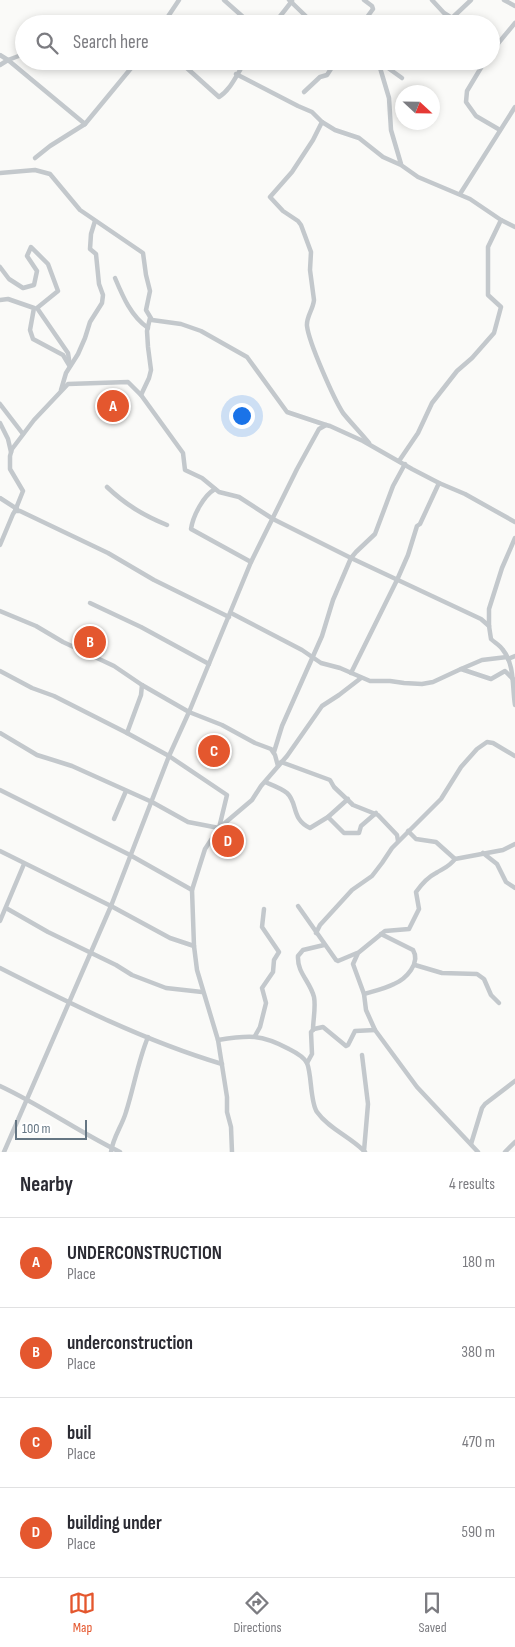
<!DOCTYPE html>
<style>
:root{--surface:#fff;--page:#f2f2f3;--text:#2b2b33;--muted:#7c7c81;--line:#e1e1e2;--accent:#e4572e}
body{margin:0;font-family:"Sofia Sans Condensed",sans-serif;background:var(--page);color:var(--text)}
.compass{position:absolute;left:395px;top:85px;width:45px;height:45px;border-radius:50%;background:var(--surface);box-shadow:0 2px 8px #0003;rotate:112deg}
.scale{position:absolute;left:15px;bottom:12px;width:72px;box-sizing:border-box;padding-left:5px;border:2px solid #657683;border-top:0;font-size:14px;line-height:18px;white-space:nowrap;color:#657683;-webkit-text-stroke:4px #fff;paint-order:stroke}
.you{position:absolute;left:241px;top:415px;width:18px;height:18px;margin:-12px;border:4px solid #fff;border-radius:50%;background:#1a73e8;box-shadow:0 0 0 8px #1a73e833}
.badge{display:grid;place-items:center;width:32px;height:32px;border-radius:50%;background:var(--accent);color:#fff;font-size:16px;font-weight:700}
.pin{position:absolute;translate:-50% -50%;border:2px solid #fff;box-shadow:0 1px 5px #0006}
.list{margin:0;padding:0;list-style:none}
h2{display:flex;justify-content:space-between;align-items:center;height:65px;margin:0;padding:0 20px;font-size:21px}
h2 small{font-size:16px;font-weight:400;color:var(--muted)}
.list li{display:grid;grid-template-columns:32px 1fr auto;gap:15px;align-items:center;box-sizing:border-box;height:90px;padding:0 20px;border-top:1px solid var(--line)}
.list b{display:block;font-size:19px;white-space:nowrap}
.list p{margin:0;font-size:16px;white-space:nowrap;color:var(--muted)}
.list em{font-size:16px;font-style:normal;color:var(--muted)}
.icon{flex:none;width:28px;height:28px;fill:none;stroke:currentColor;stroke-width:2;stroke-linecap:round;stroke-linejoin:round}
.map{position:relative;flex:none;width:515px;height:1152px;overflow:hidden}
.search{position:absolute;background:var(--surface);box-shadow:0 2px 8px #0003;left:15px;right:15px;top:15px;height:55px;display:flex;align-items:center;gap:12px;box-sizing:border-box;padding:0 18px;border-radius:28px;color:var(--muted);font-size:19px}
.sheet{height:425px;background:var(--surface)}
nav{display:flex;justify-content:space-around;align-items:center;box-sizing:border-box;height:70px;border-top:1px solid var(--line);background:var(--surface);font-size:14px;color:var(--muted)}
nav a{display:grid;justify-items:center;gap:2px}
nav .on{color:var(--accent)}
.map>svg:first-child{display:block}
.lines{fill:none;stroke-linecap:round;stroke-linejoin:round}
.street{stroke:#c3c8cc;stroke-width:4.5}
</style>
<div class="map">
<svg width="515" height="1152" viewBox="0 0 515 1152">
<rect width="100%" height="100%" fill="#fafaf8"/>
<g class="lines">
<g class="street">
<polyline points="224,0 251,24"/>
<polyline points="289,0 314,24"/>
<polyline points="432,0 444,13 452,18 471,0"/>
<polyline points="504,0 515,6"/>
<polyline points="452,18 458,24"/>
<polyline points="163,24 179,0"/>
<polyline points="274,24 292,1"/>
<polyline points="362,24 373,9 372,6 364,0"/>
<polyline points="491,52 515,23"/>
<polyline points="0,55 8,60 85,124 137,61"/>
<polyline points="55,61 70,64 79,61"/>
<path d="M179,61L219,97C231,90 237,73 246,61"/>
<polyline points="378,61 389,98 391,130 401,164"/>
<polyline points="382,61 388,68 402,78"/>
<polyline points="485,61 467,91 466,102 476,116 500,130"/>
<polyline points="0,65 8,60 24,54"/>
<polyline points="236,74 298,106 312,112 322,122 335,130 359,138 383,157 401,165 418,177 470,199 501,220 515,227"/>
<polyline points="304,92 320,77 327,75 336,61"/>
<path d="M322,122L313,140L292,172L270,197L283,211L298,221L301,225L311,252L310,270L314,300C313,310 306,317 307,326C309,343 334,399 343,413C351,423 361,433 369,443"/>
<polyline points="35,158 50,146 85,124"/>
<polyline points="0,173 35,170 50,174 80,210 143,253 146,275 150,291 146,310 152,320 181,324 201,331 247,357 287,412 326,425"/>
<polyline points="460,194 515,107"/>
<polyline points="0,267 9,279 23,288 34,285 37,271 27,256 31,247 48,264 58,291 37,308 68,353 70,366"/>
<path d="M115,278C123,297 131,316 148,328"/>
<polyline points="0,300 8,299 34,308 30,330 33,339 63,355 69,365"/>
<polyline points="61,390 66,373 78,354 85,338 90,322 102,303 103,295 99,284 96,254 90,249 91,234 95,221"/>
<polyline points="141,395 149,378 151,370 148,347 147,331 150,318"/>
<polyline points="0,404 23,434"/>
<polyline points="0,423 8,439 11,452"/>
<polyline points="399,461 418,433 432,403 457,371 472,358 494,333 501,307 488,295 488,247 501,220"/>
<path d="M107,487C126,505 143,515 167,525"/>
<path d="M215,489C203,496 193,516 191,529L251,562"/>
<polyline points="0,498 17,509"/>
<polyline points="15,511 23,491 10,469 10,456 12,449 34,420 68,384 128,382 141,395 183,453 185,470 202,478 219,492 239,497 273,519 351,558 481,619 489,626"/>
<path d="M515,538L502,568L489,609V626L491,639C495,643 500,645 503,650C515,665 512,687 515,705"/>
<polyline points="0,545 13,514 15,511 20,511 108,553 154,580 229,617"/>
<polyline points="90,603 141,627 209,664"/>
<polyline points="0,611 36,626 63,642 114,666 142,685 189,712 222,725 255,743 271,749 275,755 278,766"/>
<polyline points="231,613 302,650 321,663 340,668 370,681 390,681 404,683 422,684 433,682 461,669 491,679 505,671 515,681"/>
<polyline points="508,659 515,656"/>
<polyline points="461,669 482,660 507,657"/>
<polyline points="0,671 32,688 54,696 127,733 169,756 227,795 219,828 188,822 152,802 72,766 37,755 0,733"/>
<polyline points="351,673 397,580 408,555 417,526 420,524 439,483"/>
<polyline points="127,733 141,695 142,685"/>
<polyline points="274,752 282,726 322,636 333,600 351,558 356,552 375,534 393,486 405,464"/>
<polyline points="281,762 330,780 334,787 353,805 378,815 397,835 398,841"/>
<path d="M265,782C272,785 281,788 287,793C298,803 291,819 310,828L328,817L348,799"/>
<polyline points="0,790 130,855 192,890"/>
<polyline points="328,817 344,833 359,833 361,826 376,813"/>
<polyline points="114,819 126,791"/>
<polyline points="408,831 416,839 436,842 455,859"/>
<polyline points="0,851 111,906 170,938 194,946"/>
<polyline points="483,853 497,864 506,882 515,888"/>
<polyline points="298,906 336,960 338,961 357,953"/>
<polyline points="6,908 48,932 116,965 132,975 166,988 202,992"/>
<polyline points="0,921 24,864"/>
<polyline points="316,933 320,925 352,890 372,876 382,863 392,848 441,799 461,767 477,749 487,742 493,743 515,756"/>
<polyline points="415,965 442,973 477,974 484,979 491,995 499,1003"/>
<path d="M0,968C71,1004 145,1041 222,1064"/>
<path d="M364,994C374,991 384,989 394,984C406,979 421,963 413,950L381,934"/>
<path d="M313,1030C313,1020 316,1007 314,997C310,981 297,973 298,956L303,950L324,945"/>
<polyline points="255,1036 260,1027 266,1003 262,988 273,972 274,960 279,952 262,927 264,909"/>
<path d="M218,1040C249,1035 261,1034 289,1049C295,1052 304,1057 307,1063C312,1075 310,1102 317,1112C329,1129 351,1137 365,1152"/>
<polyline points="362,1055 368,1104 364,1151"/>
<polyline points="307,1063 312,1054 311,1032 314,1029 323,1027 346,1046 348,1045 355,1031 375,1030"/>
<path d="M0,1086C41,1105 79,1132 120,1152"/>
<polyline points="471,1144 482,1108 485,1104 515,1081"/>
<polyline points="4,1152 111,906 169,756 189,712 251,562 297,469 319,429 326,425 330,426 363,441 412,469 439,483 465,494 515,522"/>
<path d="M111,1152C113,1137 122,1126 126,1112C134,1087 138,1061 148,1037"/>
<polyline points="232,1152 231,1127 227,1112 227,1097 218,1040 197,970 194,946 192,890 205,849 219,828 252,800 261,786 287,756 322,706 339,695 361,678"/>
<path d="M478,1152L417,1087L375,1030L366,1010L364,994L353,964L358,953L385,931L409,929L419,909L416,892C421,885 428,877 436,873C444,868 449,867 455,859L503,850L515,844"/>
<polyline points="505,1152 515,1142"/>
</g>
</g>
</svg>
<svg class="compass" viewBox="-18 -18 36 36"><path d="M0-13l5 13h-10z" fill="#e53935"/><path d="M0 13l5-13h-10z" fill="#7c7c81"/></svg>
<div class="scale">100 m</div>
<div class="you"></div>
<div class="pin badge" style="left:113px;top:406px">A</div>
<div class="pin badge" style="left:90px;top:642px">B</div>
<div class="pin badge" style="left:214px;top:751px">C</div>
<div class="pin badge" style="left:228px;top:841px">D</div>
<div class="search"><svg class="icon" aria-label="search" viewBox="0 0 24 24"><circle cx="10" cy="10" r="6"/><path d="M15 15l6 6"/></svg>Search here</div>
</div>
<section class="sheet">
<h2>Nearby<small>4 results</small></h2>
<ul class="list">
<li><span class="badge">A</span><div><b>UNDERCONSTRUCTION</b><p>Place</p></div><em>180 m</em></li>
<li><span class="badge">B</span><div><b>underconstruction</b><p>Place</p></div><em>380 m</em></li>
<li><span class="badge">C</span><div><b>buil</b><p>Place</p></div><em>470 m</em></li>
<li><span class="badge">D</span><div><b>building under</b><p>Place</p></div><em>590 m</em></li>
</ul>
</section>
<nav>
<a class="on"><svg class="icon" aria-label="map" viewBox="0 0 24 24"><path d="M3 6l6-2 6 2 6-2v14l-6 2-6-2-6 2zM9 4v14M15 6v14"/></svg>Map</a>
<a><svg class="icon" aria-label="directions" viewBox="0 0 24 24"><path d="M12 3l9 9-9 9-9-9zM9 14v-3h6M13 9l2 2-2 2"/></svg>Directions</a>
<a><svg class="icon" aria-label="saved" viewBox="0 0 24 24"><path d="M7 4h10v16l-5-4-5 4z"/></svg>Saved</a>
</nav>
